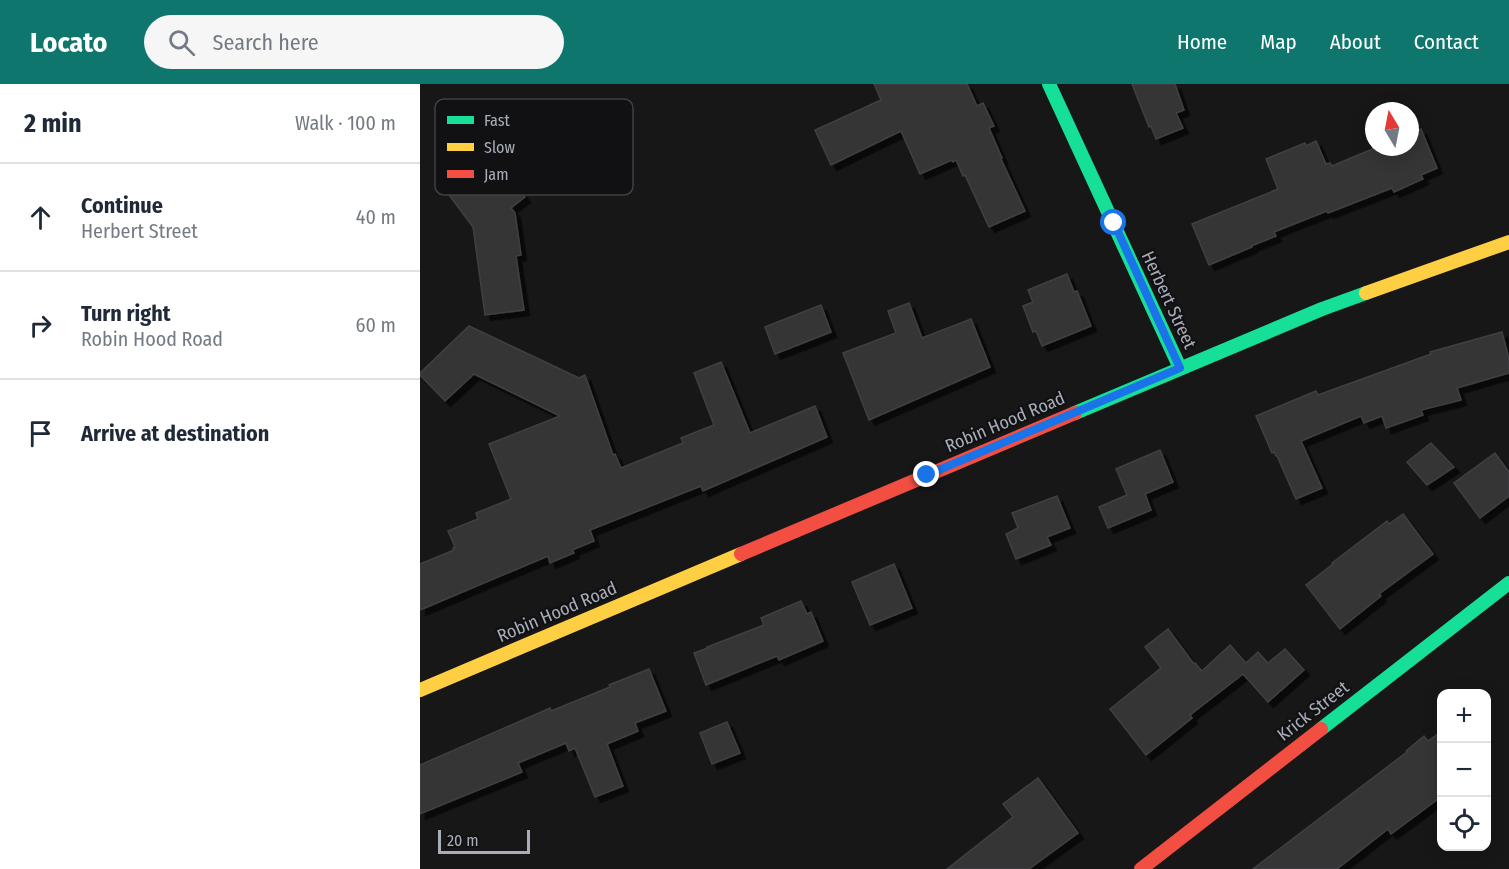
<!DOCTYPE html>
<meta charset="utf-8">
<style>
:root{--surface:#fff;--page:#f6f6f7;--text:#1f2937;--muted:#747a83;--line:#e0e1e3;--accent:#0f766e}
body{margin:0;font-family:"Fira Sans Condensed",sans-serif;background:var(--page);color:var(--text)}
.controls{position:absolute;right:18px;bottom:18px;display:grid;overflow:hidden;border-radius:12px;box-shadow:0 3px 15px #0003}
.controls button{width:54px;height:54px;display:grid;place-items:center;padding:0;border:0;border-bottom:2px solid var(--line);background:var(--surface);color:var(--text);font:30px sans-serif}
.compass{position:absolute;left:945px;top:18px;width:54px;height:54px;border-radius:50%;background:var(--surface);box-shadow:0 3px 15px #0003;rotate:350deg}
.scale{position:absolute;left:18px;bottom:15px;width:92px;box-sizing:border-box;padding-left:6px;border:3px solid #a8adb8;border-top:0;font-size:16px;line-height:21px;white-space:nowrap;color:#a8adb8;-webkit-text-stroke:4px #111113;paint-order:stroke}
.stop{position:absolute;width:18px;height:18px;margin:-14px;border:4px solid #1a73e8;border-radius:50%;background:#fff}
.stop.end{background:#1a73e8;border-color:#fff;box-shadow:0 2px 6px #0008}
.list{margin:0;padding:0;list-style:none}
h2{display:flex;justify-content:space-between;align-items:center;height:78px;margin:0;padding:0 24px;font-size:26px}
h2 small{font-size:20px;font-weight:400;color:var(--muted)}
.list li{display:grid;grid-template-columns:39px 1fr auto;gap:18px;align-items:center;box-sizing:border-box;height:108px;padding:0 24px;border-top:2px solid var(--line)}
.list b{display:block;font-size:22px;white-space:nowrap}
.list p{margin:0;font-size:20px;white-space:nowrap;color:var(--muted)}
.list em{font-size:20px;font-style:normal;color:var(--muted)}
.icon{flex:none;width:33px;height:33px;fill:none;stroke:currentColor;stroke-width:2;stroke-linecap:round;stroke-linejoin:round}
.map{position:relative;flex:none;width:1089px;height:785px;overflow:hidden}
header{display:flex;align-items:center;gap:36px;box-sizing:border-box;height:84px;padding:0 30px;background:var(--accent);color:#fff}
header strong{font-size:28px}
nav{display:flex;gap:33px;margin-inline-start:auto;font-size:21px}
.search{width:420px;height:54px;background:var(--page);display:flex;align-items:center;gap:15px;box-sizing:border-box;padding:0 21px;border-radius:33px;color:var(--muted);font-size:22px}
main{display:flex}
aside{flex:1;background:var(--surface)}
.map>svg:first-child{display:block}
.building{fill:#353536;stroke:#3f4043;stroke-width:1.5;filter:url(#shadow)}
.lines{fill:none;stroke-linecap:round;stroke-linejoin:round}
.fast{stroke:#16e098;stroke-width:14}
.slow{stroke:#ffcf43;stroke-width:14}
.jam{stroke:#f24e42;stroke-width:14}
.route{stroke:#1a73e8;stroke-width:8}
.labels{text-anchor:middle;dominant-baseline:central;stroke-width:4.5;stroke-linejoin:round;paint-order:stroke}
.street-label{font-size:18px;fill:#a8adb8;stroke:#111113}
.key{fill:#111113;stroke:#3e4045;stroke-width:1.5}
.key-label{font-size:16px;fill:#a8adb8}
</style>
<header>
<strong>Locato</strong>
<div class="search"><svg class="icon" aria-label="search" viewBox="0 0 24 24"><circle cx="10" cy="10" r="6"/><path d="M15 15l6 6"/></svg>Search here</div>
<nav><a>Home</a><a>Map</a><a>About</a><a>Contact</a></nav>
</header>
<main>
<aside>
<h2>2 min<small>Walk · 100 m</small></h2>
<ul class="list">
<li><svg class="icon" aria-label="ahead" viewBox="0 0 24 24"><path d="M12 20V5M6 11l6-6 6 6"/></svg><div><b>Continue</b><p>Herbert Street</p></div><em>40 m</em></li>
<li><svg class="icon" aria-label="right" viewBox="0 0 24 24"><path d="M7 20v-9h11M14 6l5 5-5 5"/></svg><div><b>Turn right</b><p>Robin Hood Road</p></div><em>60 m</em></li>
<li><svg class="icon" aria-label="arrive" viewBox="0 0 24 24"><path d="M6 21V4h12l-3 4 3 4H6"/></svg><div><b>Arrive at destination</b></div></li>
</ul>
</aside>
<div class="map">
<svg width="1089" height="785" viewBox="0 0 1089 785">
<defs>
<filter id="shadow"><feDropShadow dx="5.5" dy="5.5" stdDeviation="0" flood-color="#0009"/></filter>
</defs>
<rect width="100%" height="100%" fill="#171717"/>
<g class="building">
<polygon points="454,0 547,0 557,22 563,19 574,42 569,44 582,74 581,75 605,127 569,143 545,91 543,92 536,76 533,78 532,76 500,90 481,47 411,81 395,46 461,16"/>
<polygon points="712,0 755,0 764,26 756,29 763,44 736,55 731,42 729,43"/>
<polygon points="1001,45 1017,84 1001,91 1003,95 974,108 972,104 908,129 907,127 854,148 856,152 831,162 832,163 789,181 772,140 858,105 846,75 885,59 886,62 896,57 906,80 910,79 912,82 957,63 990,63 990,49"/>
<polygon points="65,59 98,101 97,103 105,113 91,124 95,129 101,171 96,172 104,226 65,231 53,143 17,95"/>
<polygon points="647,190 654,208 657,207 671,242 622,262 616,247 613,248 603,222 613,218 608,206"/>
<polygon points="489,219 502,254 551,235 570,283 449,336 423,269 476,249 468,227"/>
<polygon points="401,221 411,248 355,270 345,243"/>
<polygon points="49,242 159,294 165,291 193,371 195,370 201,384 263,359 261,354 294,341 274,289 301,278 330,349 395,322 407,353 283,407 281,402 170,446 174,457 152,466 154,469 130,479 128,472 0,526 0,480 34,466 33,464 35,463 28,447 58,435 56,429 91,415 69,360 140,332 54,290 25,317 0,291 0,289"/>
<polygon points="1082,248 1089,275 1089,289 1037,304 1041,316 1001,326 1003,331 966,344 962,332 944,339 941,332 881,357 902,404 876,415 857,372 856,372 854,368 852,369 836,332 896,307 898,311 1011,270 1010,268"/>
<polygon points="1011,359 1034,383 1007,401 987,378"/>
<polygon points="740,366 753,398 725,410 731,426 688,444 679,423 707,411 696,385"/>
<polygon points="1075,369 1089,388 1089,412 1060,434 1034,399"/>
<polygon points="637,412 650,444 627,453 631,461 596,475 586,450 598,444 592,429"/>
<polygon points="983,430 1013,470 959,510 961,512 920,545 886,501 913,480 912,479 967,437 969,440"/>
<polygon points="474,480 492,524 450,541 432,498"/>
<polygon points="381,517 387,530 391,528 403,557 359,576 357,572 286,601 274,569 288,564 287,563 344,541 341,534"/>
<polygon points="748,545 774,580 775,579 782,587 810,561 826,579 838,568 848,579 865,565 884,586 848,618 823,590 770,631 772,634 726,671 690,625 741,584 725,563"/>
<polygon points="229,585 246,627 215,639 218,647 187,660 203,702 175,713 155,664 149,667 146,659 98,679 102,688 0,730 0,681 130,624 131,627 190,603 189,601"/>
<polygon points="307,638 320,669 292,680 280,649"/>
<polygon points="1022,647 1022,712 971,750 968,745 917,785 833,785 987,668 986,667 1004,652 1008,657"/>
<polygon points="618,694 658,749 609,785 527,785 593,733 583,720"/>
</g>
<g class="lines">
<g class="fast">
<polyline points="629,0 760,284"/>
<polyline points="655,329 902,225 946,209"/>
<polyline points="901,645 1089,499"/>
</g>
<g class="slow">
<polyline points="946,209 1089,158"/>
<polyline points="0,606 321,470"/>
</g>
<g class="jam">
<polyline points="321,470 655,329"/>
<polyline points="721,785 901,645"/>
</g>
</g>
<g class="lines">
<polyline class="route" points="507,391 760,284 694,139"/>
</g>
<g class="labels">
<g class="street-label">
<text transform="translate(749 216) rotate(65)">Herbert Street</text>
<text transform="translate(585 338) rotate(-23)">Robin Hood Road</text>
<text transform="translate(137 528) rotate(-23)">Robin Hood Road</text>
<text transform="translate(893 627) rotate(-38)">Krick Street</text>
</g>
</g>
<rect x="15" y="15" width="198" height="96" rx="9" class="key"/>
<rect x="27" y="32" width="27" height="8" fill="#16e098"/>
<rect x="27" y="59" width="27" height="8" fill="#ffcf43"/>
<rect x="27" y="86" width="27" height="8" fill="#f24e42"/>
<g class="key-label">
<text x="64" y="42">Fast</text>
<text x="64" y="69">Slow</text>
<text x="64" y="96">Jam</text>
</g>
</svg>
<div class="controls">
<button>+</button>
<button>−</button>
<button><svg class="icon" aria-label="locate" viewBox="0 0 24 24"><circle cx="12" cy="12" r="6"/><path d="M12 2v4M12 18v4M2 12h4M18 12h4"/></svg></button>
</div>
<svg class="compass" viewBox="-18 -18 36 36"><path d="M0-13l5 13h-10z" fill="#e53935"/><path d="M0 13l5-13h-10z" fill="#747a83"/></svg>
<div class="scale">20 m</div>
<div class="stop" style="left:694px;top:139px"></div>
<div class="stop end" style="left:507px;top:391px"></div>
</div>
</main>
